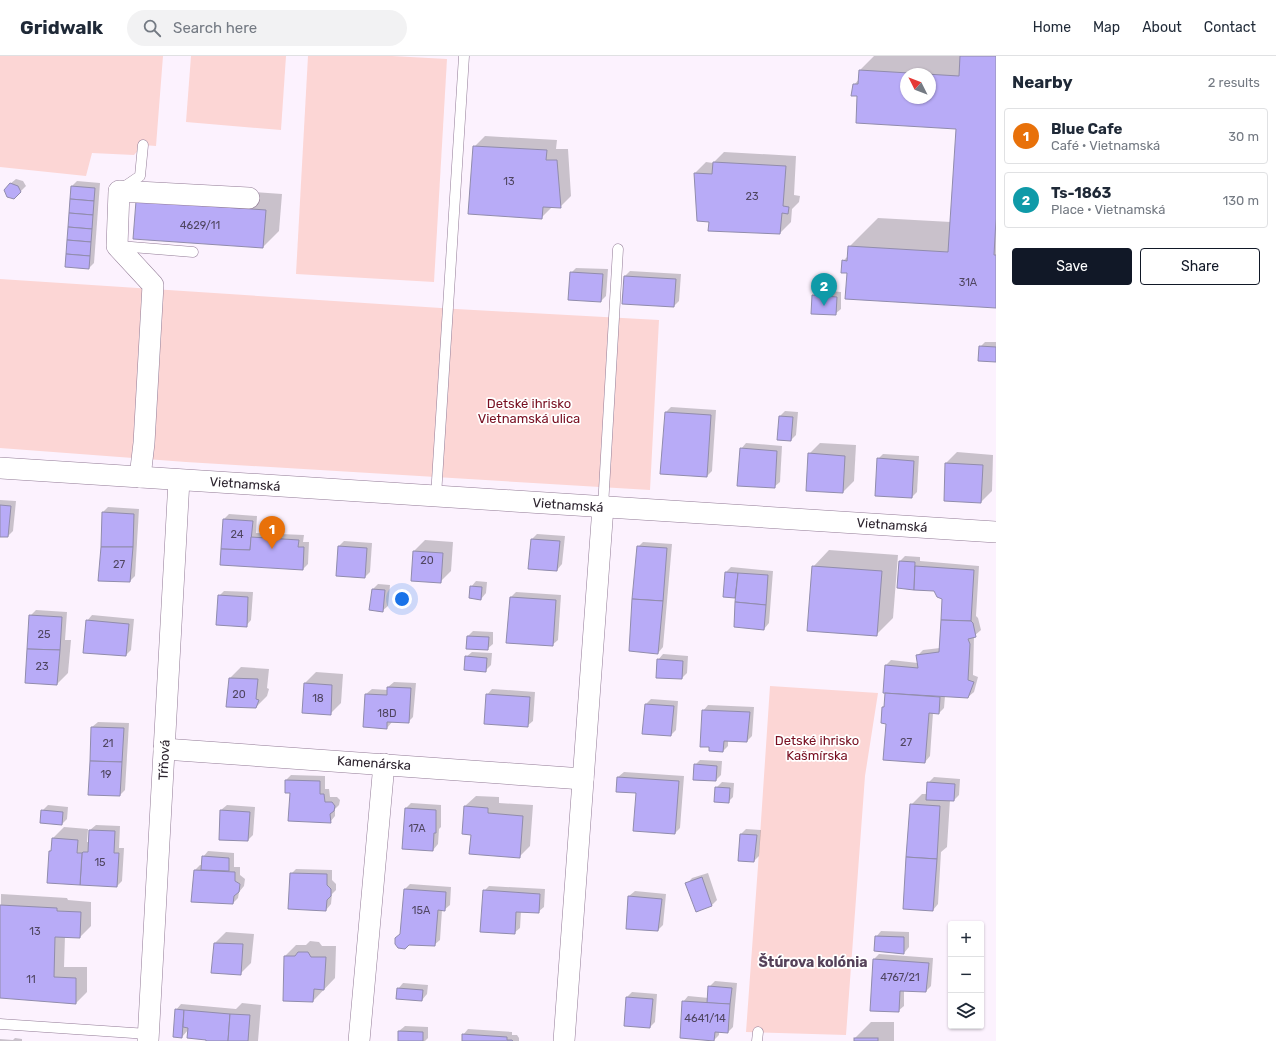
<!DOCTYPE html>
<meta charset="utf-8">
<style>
:root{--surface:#fff;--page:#f2f2f3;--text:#1f2937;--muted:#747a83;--line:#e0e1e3;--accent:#111827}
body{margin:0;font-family:Rubik,sans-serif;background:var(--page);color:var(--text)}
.controls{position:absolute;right:12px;bottom:12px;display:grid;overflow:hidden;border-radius:4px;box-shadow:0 1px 3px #0004}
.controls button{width:36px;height:36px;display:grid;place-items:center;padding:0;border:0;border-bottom:1px solid var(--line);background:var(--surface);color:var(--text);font:20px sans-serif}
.compass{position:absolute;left:900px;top:12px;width:36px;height:36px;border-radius:50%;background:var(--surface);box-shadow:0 1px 3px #0004;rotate:312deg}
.you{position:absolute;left:402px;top:543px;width:14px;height:14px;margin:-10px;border:3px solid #fff;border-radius:50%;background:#1a73e8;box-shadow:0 0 0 6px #1a73e833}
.badge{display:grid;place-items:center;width:26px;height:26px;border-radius:50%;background:var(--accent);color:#fff;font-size:13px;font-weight:700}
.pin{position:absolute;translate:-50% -33px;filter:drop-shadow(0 1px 2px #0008)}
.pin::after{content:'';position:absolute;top:21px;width:14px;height:12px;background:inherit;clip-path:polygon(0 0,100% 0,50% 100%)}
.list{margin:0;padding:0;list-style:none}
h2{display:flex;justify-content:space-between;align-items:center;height:52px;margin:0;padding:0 16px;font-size:17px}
h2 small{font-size:13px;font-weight:400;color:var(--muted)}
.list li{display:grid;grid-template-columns:26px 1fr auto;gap:12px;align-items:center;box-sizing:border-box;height:56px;margin:0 8px 8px;padding:0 8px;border:1px solid var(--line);border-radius:4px}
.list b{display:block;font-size:15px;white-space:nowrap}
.list p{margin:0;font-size:13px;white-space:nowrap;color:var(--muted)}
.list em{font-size:13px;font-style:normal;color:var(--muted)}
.actions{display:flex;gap:8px;padding:12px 16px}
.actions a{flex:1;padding:9px 0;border:1px solid var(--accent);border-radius:4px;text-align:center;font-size:14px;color:var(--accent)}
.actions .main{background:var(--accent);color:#fff}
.icon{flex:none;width:22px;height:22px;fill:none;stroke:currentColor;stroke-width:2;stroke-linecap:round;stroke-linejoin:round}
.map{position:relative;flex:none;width:996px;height:985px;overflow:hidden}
header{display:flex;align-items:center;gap:24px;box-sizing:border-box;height:56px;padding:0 20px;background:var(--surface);border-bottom:1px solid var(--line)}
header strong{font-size:19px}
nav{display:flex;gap:22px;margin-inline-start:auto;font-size:14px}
.search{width:280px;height:36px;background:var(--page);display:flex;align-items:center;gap:10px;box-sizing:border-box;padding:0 14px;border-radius:22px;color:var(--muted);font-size:15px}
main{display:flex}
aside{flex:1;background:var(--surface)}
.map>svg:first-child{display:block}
.green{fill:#fcd6d5}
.shadow{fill:#0003;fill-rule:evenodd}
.building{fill:#b8abf7;stroke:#918cac;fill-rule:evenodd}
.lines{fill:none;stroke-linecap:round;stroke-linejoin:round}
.service-casing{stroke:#927b96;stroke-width:11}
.minor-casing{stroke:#927b96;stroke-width:22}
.service{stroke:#fff;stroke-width:10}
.minor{stroke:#fff;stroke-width:21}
.labels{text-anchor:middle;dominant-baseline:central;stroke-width:3.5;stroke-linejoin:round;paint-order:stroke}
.number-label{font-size:11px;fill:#504661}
.park-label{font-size:13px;fill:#780f21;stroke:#fff}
.street-label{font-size:13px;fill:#2d242f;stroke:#fff}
.neighbourhood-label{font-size:14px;font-weight:bold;fill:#56425a;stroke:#fff}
</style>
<header>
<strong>Gridwalk</strong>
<div class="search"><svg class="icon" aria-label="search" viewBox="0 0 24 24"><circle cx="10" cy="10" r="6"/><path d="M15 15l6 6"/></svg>Search here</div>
<nav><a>Home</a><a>Map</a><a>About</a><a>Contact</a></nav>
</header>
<main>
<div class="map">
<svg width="996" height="985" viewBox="0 0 996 985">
<rect width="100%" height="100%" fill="#fcf2fe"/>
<g class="green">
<polygon points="0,0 163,0 156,90 143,89 134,99 92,97 86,120 0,111"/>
<polygon points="191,0 286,0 281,74 186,66"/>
<polygon points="308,0 392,0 447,3 434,226 296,218"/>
<polygon points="0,223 456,253 659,264 650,434 186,406 0,392"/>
<polygon points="770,630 878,637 865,720 846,979 746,976 758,810"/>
</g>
<g class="shadow">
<path d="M874,0H996V251L848,216L843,205L849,199V191L878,162L951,166L957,72L859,40L854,29L860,22V14ZM906,18H930V42H906Z"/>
<polygon points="485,80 557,84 556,93 568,93 571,140 560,151 552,151 541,162 474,91"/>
<polygon points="724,96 796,100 794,139 800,140 799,146 792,153 791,166 780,177 710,165 695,117 706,106 713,107"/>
<polygon points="16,123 23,125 26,130 19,137 10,128"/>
<polygon points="77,125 100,127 94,207 89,212 72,130"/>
<polygon points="153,129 282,138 279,175 263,191"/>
<polygon points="576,212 608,213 606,240 601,245 571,217"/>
<polygon points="630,215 681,218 679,245 674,250 623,247 625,220"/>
<polygon points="818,234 841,236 841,253 835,258 813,240"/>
<polygon points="985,286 996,286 996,305 980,291"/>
<polygon points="671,351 716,354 712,415 707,420 666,356"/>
<polygon points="785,355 798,356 796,379 791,384 778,383 780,360"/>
<polygon points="746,387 782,390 780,426 774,431 741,393"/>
<polygon points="820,387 856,389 854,425 843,436 809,398"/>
<polygon points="957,396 993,399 992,435 981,446 946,407"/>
<polygon points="883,398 919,400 917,436 912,441 876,439 878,403"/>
<polygon points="0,444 16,445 13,475 8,480 0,480"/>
<polygon points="108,451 139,453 135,520 130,525 100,524 103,456"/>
<polygon points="229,458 257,460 256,477 304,479 303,486 309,486 308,508 303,513 221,508 224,463"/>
<polygon points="537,478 565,480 562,508 557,514 532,483"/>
<polygon points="425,484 453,486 451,515 440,526 412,524 414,495"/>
<polygon points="344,485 372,487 370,516 365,521 339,490"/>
<polygon points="643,486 672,488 663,591 658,597 638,491"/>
<polygon points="829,494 898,499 893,562 876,579 813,511"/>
<polygon points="905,500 920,501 920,505 979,510 976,560 978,562 981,574 974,580 973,619 978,621 974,636 968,641 945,640 944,652 939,657 933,657 930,700 925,706 887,667 883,651 885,649 886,609 891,604 918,607 917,600 923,594 940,592 943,543 935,534 898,531 900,505"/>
<polygon points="731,511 773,515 769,567 764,573 736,541 724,540 726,516"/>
<polygon points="476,525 487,526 486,537 481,543 471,531"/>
<polygon points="378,528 390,529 388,550 382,555 372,534"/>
<polygon points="224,535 253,536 251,564 246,570 219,540"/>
<polygon points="516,536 561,539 558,584 552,589 511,541"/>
<polygon points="36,554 67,556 65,584 71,584 68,617 57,628 30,560"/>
<polygon points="92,559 134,563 131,594 126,599 87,565"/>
<polygon points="473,575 493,576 493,588 487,593 467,592 468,580"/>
<polygon points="472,596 492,597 491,609 485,615 466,601"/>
<polygon points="663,598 688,600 687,617 682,622 658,604"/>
<polygon points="241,611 269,613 267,632 269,633 267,640 256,651 227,650 230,622"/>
<polygon points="316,616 343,618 341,647 330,658 305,627"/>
<polygon points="394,626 416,627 413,661 408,666 392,666 387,672 366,638 372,633 388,634 388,631"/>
<polygon points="492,633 535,636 533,665 527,670 487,639"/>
<polygon points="651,643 678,645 676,674 671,679 646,648"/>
<polygon points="708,649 754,651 752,680 747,685 728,684 728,690 723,695 703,655"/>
<polygon points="98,666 129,667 125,734 120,739 92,671"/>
<polygon points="700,704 722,705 721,719 716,724 695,709"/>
<polygon points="624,716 684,720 680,772 675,777 634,774 637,736 618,721"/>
<polygon points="291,719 325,720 325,733 329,733 330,741 337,741 340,744 339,749 335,753 335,760 330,766 291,736 286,724"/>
<polygon points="934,721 960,723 959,739 954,744 950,744 947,791 941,796 938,848 933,854 911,749 922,738 928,738 928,727"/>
<polygon points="722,726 734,727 733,741 728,746 716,732"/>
<polygon points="476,740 499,741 499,747 533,749 530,790 519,801 472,778 465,750"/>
<polygon points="411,747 441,749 441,771 439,773 438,788 433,794 403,792 406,752"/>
<polygon points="48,749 68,751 67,763 62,768 42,755"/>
<polygon points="227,749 255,751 253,779 248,784 221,754"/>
<polygon points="96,769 120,770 119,792 124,792 122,825 117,830 48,826 50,795 52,793 53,782 64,771 88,773 87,786 90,786 90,774"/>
<polygon points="746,773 761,774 759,800 754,805 739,804 741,778"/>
<polygon points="208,795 234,797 234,811 240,811 240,819 245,823 244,830 239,836 238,842 233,847 192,845 195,814 200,809 202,809 203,801"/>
<polygon points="296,813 332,814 332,824 336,828 336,834 332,838 331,848 326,854 291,818"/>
<polygon points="708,817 717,844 712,849 696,854 687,828 692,822"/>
<polygon points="410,828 451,831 450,849 444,854 442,854 440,884 434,889 401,877 405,833"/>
<polygon points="489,830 545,833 544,851 538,856 521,855 520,872 514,877 484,835"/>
<polygon points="635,835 666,838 663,869 658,874 629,840"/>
<polygon points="1,838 67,842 68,844 91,846 91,870 80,881 65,880 64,911 87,911 87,936 76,947 0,941"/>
<polygon points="881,875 909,876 909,891 904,897 876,881"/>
<polygon points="226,876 254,878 251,907 240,918 215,887"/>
<polygon points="310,885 319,886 322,890 336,890 335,922 313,945 285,900 296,889 306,889"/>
<polygon points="879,898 933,902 931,930 926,935 904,934 904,950 898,955 874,903"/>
<polygon points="715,925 737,927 733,971 728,976 719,975 719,979 714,984 683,946 688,940 709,942 709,931"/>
<polygon points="403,927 428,929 427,938 422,944 398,933"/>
<polygon points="632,936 657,938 655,966 650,971 627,941"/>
<polygon points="242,947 261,949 258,985 207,985 207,983 188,974 182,981 176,954 181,948 236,953"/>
<polygon points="871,966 894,966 894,985 855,985 855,982"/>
<polygon points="405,970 428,971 428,982 425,985 399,985 399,975"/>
<polygon points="468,973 512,976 512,979 517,979 519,982 519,985 463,985 463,979"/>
<polygon points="15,982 22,983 22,985 0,985 0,983 13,984"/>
</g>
<g class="building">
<path d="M960,0H996V163L994,199H996V252L845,243L847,217H841L842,204L847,205L848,190L948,196L956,73L856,67L857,40H851L853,28H858L859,14L959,20ZM906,18H930V42H906Z"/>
<polygon points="473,90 547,94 546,104 557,104 561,152 543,151 542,163 468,158"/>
<polygon points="713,106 786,110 783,150 789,151 788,158 782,157 780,178 708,175 709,166 697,165 694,117 712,118"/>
<polygon points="10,127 18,130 21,136 14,143 7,141 4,134"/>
<polygon points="71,130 95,132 94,145 70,143"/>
<polygon points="70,143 94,145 93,159 69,157"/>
<polygon points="136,145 266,154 263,192 133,183"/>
<polygon points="69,157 93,159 92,173 68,171"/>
<polygon points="68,171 92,173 91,186 67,184"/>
<polygon points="67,184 91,186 90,200 66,198"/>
<polygon points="66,198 90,200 89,213 65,211"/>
<polygon points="570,216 603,218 601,246 568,244"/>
<polygon points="624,220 676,223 674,251 622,248"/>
<polygon points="812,239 837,241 836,259 811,258"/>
<polygon points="979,290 996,291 996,306 978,305"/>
<polygon points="665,356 711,359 707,421 660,418"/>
<polygon points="779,360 793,361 791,385 777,384"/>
<polygon points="740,392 777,395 775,432 737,430"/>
<polygon points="808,397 845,400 843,437 806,435"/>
<polygon points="877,402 914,405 912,442 875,440"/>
<polygon points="945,407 983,409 981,447 944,445"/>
<polygon points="0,449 11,450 8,481 0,481"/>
<polygon points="102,456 134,458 133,491 101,491"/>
<polygon points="223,463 253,465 250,494 221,493"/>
<polygon points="251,481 299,484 298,491 304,491 303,514 220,509 221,493 250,494"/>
<polygon points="531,483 560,485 557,515 528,513"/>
<polygon points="338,490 367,492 365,522 336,520"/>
<polygon points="637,490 667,492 663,545 632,543"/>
<polygon points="101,491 133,491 130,526 98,525"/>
<polygon points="413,495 443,497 441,527 411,525"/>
<polygon points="899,505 915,506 914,534 897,532"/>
<polygon points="812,510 882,515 877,580 807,575"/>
<polygon points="915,510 974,514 971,565 941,564 942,543 937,541 934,535 914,534"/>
<polygon points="725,516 738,517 735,542 723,541"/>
<polygon points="738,517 768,519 766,549 735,546"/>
<polygon points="470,530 482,531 481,544 469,542"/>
<polygon points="372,533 385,534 383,556 369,554"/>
<polygon points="218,539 248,541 247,571 216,569"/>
<polygon points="510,541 556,544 553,590 506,587"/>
<polygon points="632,543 663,545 658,598 629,595"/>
<polygon points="735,546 766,549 764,574 734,571"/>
<polygon points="29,559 62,561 60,594 27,593"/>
<polygon points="86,564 129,568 126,600 83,597"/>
<polygon points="941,564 971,565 973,567 976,581 968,583 970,588 968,624 974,626 968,642 883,637 885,609 918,612 916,599 939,596"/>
<polygon points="467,580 489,581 488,594 466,593"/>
<polygon points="27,593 60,594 57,629 25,627"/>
<polygon points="465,600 487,602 486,616 464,614"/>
<polygon points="657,603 683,605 682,623 656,622"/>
<polygon points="229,622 258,623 256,643 259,644 256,652 226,651"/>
<polygon points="304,627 332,629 331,659 302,657"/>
<polygon points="387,631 411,632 409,667 387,666 387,673 363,671 365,638 387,639"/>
<polygon points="885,637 940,641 939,658 929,657 925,707 883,704 886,668 881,667 882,651 884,651"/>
<polygon points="486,638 530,641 528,671 484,668"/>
<polygon points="645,648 674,650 671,680 642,678"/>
<polygon points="702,654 750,656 747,686 724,685 723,696 709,695 709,691 700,691"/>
<polygon points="91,671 124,672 122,706 90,705"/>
<polygon points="90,705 122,706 120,740 88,739"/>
<polygon points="694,708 717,710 716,725 693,724"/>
<polygon points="617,721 679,725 675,778 633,775 636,737 616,736"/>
<polygon points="285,724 320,725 320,738 324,738 325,746 332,746 335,750 334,755 330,758 331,767 288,765 290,737 285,737"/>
<polygon points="927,726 955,728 954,745 926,744"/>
<polygon points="715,731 730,732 729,747 714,746"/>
<polygon points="910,748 940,750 937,803 906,801"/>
<polygon points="464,750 488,752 488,757 523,760 520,802 469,798 471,779 462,778"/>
<polygon points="405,752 436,754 436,777 434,777 433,795 402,793"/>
<polygon points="41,754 63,756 62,769 40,767"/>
<polygon points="220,754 250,756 248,785 219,784"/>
<polygon points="89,774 115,775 114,797 119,797 117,831 80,829 82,797 83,796 88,796"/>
<polygon points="740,778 757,779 754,806 738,805"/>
<polygon points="52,782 78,784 77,797 82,797 80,829 47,827 49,795 51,795"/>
<polygon points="202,800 229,802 229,815 201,814"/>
<polygon points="906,801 937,803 933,855 903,853"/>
<polygon points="194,814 235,816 235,825 240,828 239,836 234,840 233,848 191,846"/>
<polygon points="290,817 327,818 327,829 331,833 331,840 327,844 326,855 288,853"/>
<polygon points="702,821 712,850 696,856 685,827"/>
<polygon points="404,833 446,836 445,855 438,854 435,890 409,889 405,893 398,892 395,888 395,882 400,878"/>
<polygon points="483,834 540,838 539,857 516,856 515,878 480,876"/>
<polygon points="628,840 662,843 658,875 626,873"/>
<polygon points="0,849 57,852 57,855 81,856 80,882 55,881 54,921 76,922 76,948 0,942"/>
<polygon points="875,880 904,881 904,898 874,895"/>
<polygon points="214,887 243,888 241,919 211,917"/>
<polygon points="298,896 308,896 311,901 326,901 324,934 314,933 313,946 283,945 284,900 295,900"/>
<polygon points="873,903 929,907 926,936 900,935 899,956 870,955"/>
<polygon points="708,930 732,932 730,948 707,947"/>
<polygon points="397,932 423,934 422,945 396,943"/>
<polygon points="626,941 653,943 650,972 624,970"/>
<polygon points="682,945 730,948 728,977 715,976 714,985 680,982"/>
<polygon points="175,953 184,954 182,982 173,981"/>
<polygon points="184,954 230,958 228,985 206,985 206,984 187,982 188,972 183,971"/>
<polygon points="230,958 250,959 248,985 228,985"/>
<polygon points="398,975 423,976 423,985 398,985"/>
<polygon points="462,978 507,981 507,984 512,984 513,985 462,985"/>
<rect x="854" y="982" width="24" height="3"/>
</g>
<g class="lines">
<defs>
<g id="service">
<polyline points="121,133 140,120 143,89"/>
<polyline points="119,190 193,196"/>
<polyline points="436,440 464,0"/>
<polyline points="603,451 618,193"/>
<polyline points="0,968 148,978"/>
<polyline points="757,985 758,976"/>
</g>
<g id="minor">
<polyline points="0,412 996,476"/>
<polyline points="140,421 144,387 153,229 117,190 119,135 249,142"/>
<polyline points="164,693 583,723"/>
<polyline points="148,985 179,424"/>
<polyline points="359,985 384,708"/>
<polyline points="564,985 603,451"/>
</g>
</defs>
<use href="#service" class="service-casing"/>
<use href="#minor" class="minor-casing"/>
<use href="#service" class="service"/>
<use href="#minor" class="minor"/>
</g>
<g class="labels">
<g class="number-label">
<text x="509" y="125">13</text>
<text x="752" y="140">23</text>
<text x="200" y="169">4629/11</text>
<text x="968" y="226">31A</text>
<text x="237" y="478">24</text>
<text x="427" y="504">20</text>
<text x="119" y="508">27</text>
<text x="44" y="578">25</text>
<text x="42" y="610">23</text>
<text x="239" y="638">20</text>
<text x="318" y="642">18</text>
<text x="387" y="657">18D</text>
<text x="906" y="686">27</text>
<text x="108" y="687">21</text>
<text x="106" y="718">19</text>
<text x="417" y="772">17A</text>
<text x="100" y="806">15</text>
<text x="421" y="854">15A</text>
<text x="35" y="875">13</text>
<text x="900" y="921">4767/21</text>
<text x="31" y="923">11</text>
<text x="705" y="962">4641/14</text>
</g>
<g class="park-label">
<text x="529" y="347">Detské ihrisko<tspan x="529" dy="15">Vietnamská ulica</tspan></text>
<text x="817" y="684">Detské ihrisko<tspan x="817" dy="15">Kašmírska</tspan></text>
</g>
<g class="street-label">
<text transform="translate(245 428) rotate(4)">Vietnamská</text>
<text transform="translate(568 449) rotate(4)">Vietnamská</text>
<text transform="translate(892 469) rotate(4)">Vietnamská</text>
<text transform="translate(164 704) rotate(-87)">Tŕňová</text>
<text transform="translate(374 707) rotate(4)">Kamenárska</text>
</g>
<g class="neighbourhood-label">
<text x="813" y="906">Štúrova kolónia</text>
</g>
</g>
</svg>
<div class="controls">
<button>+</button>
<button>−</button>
<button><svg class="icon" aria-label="layers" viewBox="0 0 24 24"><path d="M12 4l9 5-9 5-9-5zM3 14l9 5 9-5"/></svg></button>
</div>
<svg class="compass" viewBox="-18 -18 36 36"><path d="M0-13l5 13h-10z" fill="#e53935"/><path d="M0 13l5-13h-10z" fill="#747a83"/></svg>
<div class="you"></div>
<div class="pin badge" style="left:272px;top:493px;background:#e8710a">1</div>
<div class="pin badge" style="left:824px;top:250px;background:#0f9aa8">2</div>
</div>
<aside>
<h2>Nearby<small>2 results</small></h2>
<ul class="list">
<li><span class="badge" style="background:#e8710a">1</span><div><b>Blue Cafe</b><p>Café · Vietnamská</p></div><em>30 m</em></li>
<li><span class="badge" style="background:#0f9aa8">2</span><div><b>Ts-1863</b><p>Place · Vietnamská</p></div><em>130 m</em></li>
</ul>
<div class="actions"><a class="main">Save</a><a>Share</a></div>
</aside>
</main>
